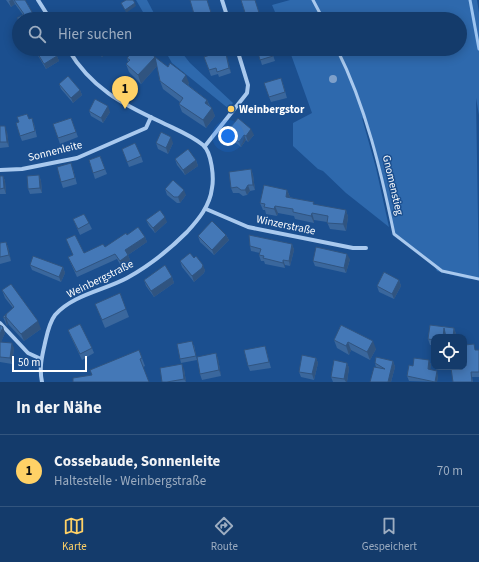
<!DOCTYPE html>
<html lang="de">
<meta charset="utf-8">
<style>
:root{--surface:#143b6b;--page:#214673;--text:#f1f3f6;--muted:#9dadc1;--line:#33557e;--accent:#ffd166}
body{margin:0;font-family:"Source Sans 3",sans-serif;background:var(--page);color:var(--text)}
.controls{position:absolute;right:12px;bottom:12px;display:grid;overflow:hidden;border-radius:8px;box-shadow:0 2px 10px #0003}
.controls button{width:36px;height:36px;display:grid;place-items:center;padding:0;border:0;border-bottom:1px solid var(--line);background:var(--surface);color:var(--text);font:20px sans-serif}
.scale{position:absolute;left:12px;bottom:10px;width:75px;box-sizing:border-box;padding-left:4px;border:2px solid #fff;border-top:0;font-size:11px;line-height:14px;white-space:nowrap;color:#fff;-webkit-text-stroke:3px #1b4f8f;paint-order:stroke}
.you{position:absolute;left:228px;top:136px;width:14px;height:14px;margin:-10px;border:3px solid #fff;border-radius:50%;background:#1a73e8;box-shadow:0 0 0 6px #1a73e833}
.badge{display:grid;place-items:center;width:26px;height:26px;border-radius:50%;background:var(--accent);color:#111;font-size:13px;font-weight:700}
.pin{position:absolute;translate:-50% -33px;filter:drop-shadow(0 1px 2px #0008)}
.pin::after{content:'';position:absolute;top:21px;width:14px;height:12px;background:inherit;clip-path:polygon(0 0,100% 0,50% 100%)}
.list{margin:0;padding:0;list-style:none}
h2{display:flex;justify-content:space-between;align-items:center;height:52px;margin:0;padding:0 16px;font-size:17px}
h2 small{font-size:13px;font-weight:400;color:var(--muted)}
.list li{display:grid;grid-template-columns:26px 1fr auto;gap:12px;align-items:center;box-sizing:border-box;height:72px;padding:0 16px;border-top:1px solid var(--line)}
.list b{display:block;font-size:15px;white-space:nowrap}
.list p{margin:0;font-size:13px;white-space:nowrap;color:var(--muted)}
.list em{font-size:13px;font-style:normal;color:var(--muted)}
.icon{flex:none;width:22px;height:22px;fill:none;stroke:currentColor;stroke-width:2;stroke-linecap:round;stroke-linejoin:round}
.map{position:relative;flex:none;width:479px;height:382px;overflow:hidden}
.search{position:absolute;background:var(--surface);box-shadow:0 2px 10px #0003;left:12px;right:12px;top:12px;height:44px;display:flex;align-items:center;gap:10px;box-sizing:border-box;padding:0 14px;border-radius:22px;color:var(--muted);font-size:15px}
.sheet{height:124px;background:var(--surface)}
nav{display:flex;justify-content:space-around;align-items:center;box-sizing:border-box;height:56px;border-top:1px solid var(--line);background:var(--surface);font-size:11px;color:var(--muted)}
nav a{display:grid;justify-items:center;gap:2px}
nav .on{color:var(--accent)}
.map>svg:first-child{display:block}
.green{fill:#2e69ad}
.lines{fill:none;stroke-linecap:round;stroke-linejoin:round}
.stream{stroke:#9cc4f0;stroke-width:3}
.service{stroke:#a9c9ee;stroke-width:3}
.minor{stroke:#a9c9ee;stroke-width:4}
.tree{fill:#7ea0ca}
.wall{fill:#3a679d}
.shaded-wall{fill:#305480}
.building{fill:#4478b7;stroke:#305480}
.poi-dot{fill:#ffd166;stroke:#1b4f8f;stroke-width:1.5}
.labels{text-anchor:middle;dominant-baseline:central;stroke-width:3;stroke-linejoin:round;paint-order:stroke}
.poi-label{font-size:11px;font-weight:bold;fill:#fff;stroke:#1b4f8f;text-anchor:start}
.street-label{font-size:11px;fill:#fff;stroke:#1b4f8f}
</style>
<div class="map">
<svg width="479" height="382" viewBox="0 0 479 382">
<rect width="100%" height="100%" fill="#1b4f8f"/>
<g class="green">
<polygon points="136,0 147,0 157,19 147,19"/>
<polygon points="290,0 477,0 479,13 479,115 476,98 479,278 468,279 437,271 435,267 394,234 380,166 364,119 362,118 376,168 389,227 346,193 323,171 318,169 293,146 293,123 312,113 289,49 460,49 460,19 278,19 272,5"/>
<polygon points="164,49 179,49 190,63 233,103 229,109 172,63"/>
</g>
<g class="lines">
<polyline class="stream" points="470,0 479,49"/>
<g class="service">
<polyline points="313,0 323,19"/>
<path d="M337,49C366,107 381,171 394,234L442,271L479,279"/>
</g>
<g class="minor">
<polyline points="38,0 50,19"/>
<polyline points="222,0 228,19"/>
<polyline points="205,146 247,93 248,85 237,49"/>
<polyline points="0,170 22,169 77,158 146,128 151,117"/>
<polyline points="206,209 248,227 353,248 366,248"/>
<polyline points="0,323 28,353 41,359"/>
<path d="M42,382C39,368 42,356 45,343C47,334 49,323 55,315C72,295 105,290 127,278C149,266 169,250 187,232C198,220 210,206 212,188C214,178 212,153 203,145C191,135 175,129 161,122C122,104 91,88 68,49"/>
</g>
</g>
<circle class="tree" cx="333" cy="79" r="4"/>
<g class="wall">
<polygon points="6,0 25,0 36,19 19,19 19,24 17,18 23,15 15,4 11,7"/>
<polygon points="190,0 213,19 196,19"/>
<polygon points="34,49 54,49 59,61 46,69"/>
<polygon points="91,49 112,49 102,57 98,52 96,54"/>
<polygon points="208,49 225,49 231,73 219,77 218,74 211,76 204,57 210,55"/>
<polygon points="257,49 271,49 275,61 262,65"/>
<polygon points="155,57 189,83 188,85 207,100 215,116 206,128 182,112 179,104 180,102 163,89 160,81 157,66 141,84 129,72 126,64 128,62 127,58"/>
<polygon points="59,84 80,90 82,95 73,103 61,89"/>
<polygon points="283,84 287,98 271,102 269,97"/>
<polygon points="89,111 110,112 103,123 91,116"/>
<polygon points="71,118 78,137 60,144 53,124"/>
<polygon points="29,119 34,124 37,137 22,141 20,136"/>
<polygon points="0,126 7,132 9,147 0,148"/>
<polygon points="227,132 254,135 248,142 246,140 241,147 229,138"/>
<polygon points="156,143 173,143 168,154 158,149"/>
<polygon points="122,149 141,156 143,162 129,167"/>
<polygon points="100,156 107,174 95,179 89,160"/>
<polygon points="175,159 196,160 198,166 185,175 177,165"/>
<polygon points="73,169 77,184 63,188 61,182"/>
<polygon points="251,169 253,175 255,190 250,191 247,195 243,196 239,193 233,193 231,188"/>
<polygon points="39,175 41,181 42,193 30,194 28,189"/>
<polygon points="0,176 3,176 5,181 6,194 0,194"/>
<polygon points="165,189 186,195 180,203 177,203 167,195"/>
<polygon points="287,190 290,197 315,205 346,210 348,217 346,231 330,229 327,222 314,220 314,223 295,219 294,216 278,213 277,216 266,214 265,210 263,210 260,203"/>
<polygon points="73,219 89,223 92,229 80,235"/>
<polygon points="146,220 167,222 155,233 149,226"/>
<polygon points="127,235 145,237 147,242 128,255 130,260 121,266 117,259 77,277 68,257 72,255 84,253 105,247"/>
<polygon points="226,235 229,240 214,255 200,242 198,236"/>
<polygon points="6,242 8,247 11,261 0,264 0,243"/>
<polygon points="292,244 294,250 290,266 285,265 285,268 265,264 264,261 261,261 259,255 260,253 251,251 250,246"/>
<polygon points="194,258 205,270 204,273 194,282 182,267 180,261"/>
<polygon points="350,259 346,273 315,266 313,261"/>
<polygon points="30,265 63,267 65,273 61,282 32,270"/>
<polygon points="172,277 174,283 154,297 146,286 144,280"/>
<polygon points="399,280 401,286 394,299 379,292 377,286"/>
<polygon points="2,290 41,329 24,341 9,325 8,323 7,326 6,324 3,317 13,308 5,298"/>
<polygon points="95,304 126,309 129,317 105,328"/>
<polygon points="0,325 3,327 5,333 1,342 14,348 12,364 0,362"/>
<polygon points="341,325 376,349 370,360 351,350 349,355 337,348 334,340"/>
<polygon points="430,325 454,328 456,334 455,337 434,337 434,345 430,345 428,339"/>
<polygon points="68,330 92,348 94,353 82,360 70,335"/>
<polygon points="194,345 197,360 181,363 180,359"/>
<polygon points="265,346 271,368 250,371 248,366"/>
<polygon points="476,350 479,350 479,377 472,377 473,382 453,382 466,366"/>
<polygon points="216,353 218,359 221,376 202,380 200,374"/>
<polygon points="142,358 145,366 143,367 92,375"/>
<polygon points="316,358 318,363 314,380 301,377 299,372"/>
<polygon points="429,360 431,365 430,369 438,376 437,382 409,381 407,376 413,366"/>
<polygon points="393,361 395,367 391,382 370,382 376,368 375,363"/>
<polygon points="347,363 349,368 347,382 333,382 331,377"/>
<polygon points="184,369 186,382 162,382"/>
</g>
<g class="shaded-wall">
<polygon points="11,0 13,0 15,4 11,7 9,1"/>
<polygon points="135,3 136,6 126,13 125,10"/>
<polygon points="87,49 90,49 91,50 83,55 81,52"/>
<polygon points="94,49 97,49 98,52 96,54"/>
<polygon points="103,49 112,49 102,57 100,52"/>
<polygon points="225,49 226,52 231,73 229,68"/>
<polygon points="57,56 59,61 46,69 44,64"/>
<polygon points="155,57 158,65 141,84 138,75"/>
<polygon points="186,75 189,83 185,89 182,81"/>
<polygon points="80,90 82,95 73,103 71,98"/>
<polygon points="207,100 210,108 205,103"/>
<polygon points="108,106 110,112 103,123 101,118"/>
<polygon points="212,108 215,116 206,128 203,120"/>
<polygon points="5,126 7,132 9,147 7,142"/>
<polygon points="251,129 254,135 248,142 246,136"/>
<polygon points="244,135 246,140 241,147 239,142"/>
<polygon points="171,137 173,143 168,154 166,148"/>
<polygon points="196,160 198,166 185,175 183,170"/>
<polygon points="251,169 253,175 255,190 253,185"/>
<polygon points="39,175 41,181 42,193 40,188"/>
<polygon points="3,176 5,181 6,194 4,188"/>
<polygon points="248,185 250,191 247,195 245,190"/>
<polygon points="184,190 186,195 180,203 178,197"/>
<polygon points="287,190 290,197 288,203 286,197"/>
<polygon points="275,206 278,213 277,216 274,209"/>
<polygon points="346,210 348,217 346,231 343,224"/>
<polygon points="312,213 314,220 314,223 311,216"/>
<polygon points="165,217 167,222 155,233 153,228"/>
<polygon points="226,235 229,240 214,255 212,250"/>
<polygon points="145,237 147,242 128,255 130,260 121,266 120,261 125,250"/>
<polygon points="6,242 8,247 11,261 9,255"/>
<polygon points="292,244 294,250 290,266 289,261"/>
<polygon points="347,254 350,259 346,273 344,268"/>
<polygon points="283,260 285,265 285,268 283,263"/>
<polygon points="203,265 205,270 204,273 194,282 192,276"/>
<polygon points="63,267 65,273 61,282 59,277"/>
<polygon points="172,277 174,283 154,297 151,291"/>
<polygon points="399,280 401,286 394,299 392,294"/>
<polygon points="6,314 6,317 8,323 7,326 5,318"/>
<polygon points="38,321 41,329 24,341 21,334"/>
<polygon points="3,327 5,333 0,345 0,334"/>
<polygon points="444,328 446,337 443,337"/>
<polygon points="454,328 456,334 455,337 453,337"/>
<polygon points="373,341 376,349 370,360 367,352"/>
<polygon points="348,342 351,350 349,355 346,346"/>
<polygon points="12,343 14,348 12,364 10,358"/>
<polygon points="216,353 218,359 221,376 219,370"/>
<polygon points="316,358 318,363 314,380 312,374"/>
<polygon points="429,360 431,365 430,374 428,369"/>
<polygon points="393,361 395,367 391,382 388,382"/>
<polygon points="347,363 349,368 347,382 346,382 344,379"/>
<polygon points="182,364 184,369 186,382 184,379"/>
<polygon points="437,371 438,376 437,382 435,382"/>
</g>
<g class="building">
<polygon points="14,0 25,0 36,19 19,19 19,21 17,18 24,14"/>
<polygon points="126,0 133,0 135,3 125,10 121,3"/>
<polygon points="190,0 207,0 213,19 198,19 196,13 194,14"/>
<polygon points="241,0 255,0 261,19 247,19"/>
<polygon points="35,49 54,49 57,56 44,64"/>
<polygon points="79,49 87,49 81,52"/>
<polygon points="98,49 103,49 100,52"/>
<polygon points="135,49 146,49 155,57 138,75 126,64 130,60 127,58"/>
<polygon points="208,49 225,49 229,68 217,72 216,68 209,70 204,57 210,55"/>
<polygon points="257,49 271,49 273,56 260,60"/>
<polygon points="155,57 168,67 170,63 186,75 182,81 207,100 205,103 212,108 203,120 179,104 183,98 160,81"/>
<polygon points="68,76 80,90 71,98 59,84"/>
<polygon points="281,78 285,92 269,97 264,83"/>
<polygon points="95,99 108,106 101,118 89,111"/>
<polygon points="27,114 29,119 32,118 35,131 20,136 16,123 19,122 17,117"/>
<polygon points="71,118 76,132 58,138 53,124"/>
<polygon points="238,118 251,129 246,136 244,135 239,142 227,132"/>
<polygon points="0,126 5,126 7,142 0,142"/>
<polygon points="161,132 171,137 166,148 156,143"/>
<polygon points="135,143 141,156 127,162 122,149"/>
<polygon points="188,149 196,160 183,170 175,159"/>
<polygon points="100,156 105,169 93,173 89,160"/>
<polygon points="71,163 75,178 61,182 57,167"/>
<polygon points="251,169 253,185 248,185 245,190 241,190 237,187 231,188 229,172"/>
<polygon points="39,175 40,188 28,189 27,176"/>
<polygon points="0,176 3,176 4,188 0,189"/>
<polygon points="173,180 184,190 178,197 174,197 165,189"/>
<polygon points="264,185 287,190 286,197 314,202 313,204 346,210 343,224 327,223 328,216 312,213 311,216 293,212 293,209 275,206 274,209 264,207 265,204 260,203"/>
<polygon points="160,210 165,217 153,228 146,220"/>
<polygon points="84,214 89,223 78,229 73,219"/>
<polygon points="212,221 226,235 212,250 198,236"/>
<polygon points="138,227 145,237 125,250 128,255 120,261 115,254 76,272 68,257 73,255 66,239 75,235 84,253 103,244 105,247 126,233 127,235"/>
<polygon points="249,235 292,244 289,261 283,260 283,263 263,258 264,256 259,255 261,249 250,246"/>
<polygon points="6,242 9,255 0,257 0,243"/>
<polygon points="316,247 347,254 344,268 313,261"/>
<polygon points="190,253 194,258 196,256 203,265 202,268 192,276 180,261"/>
<polygon points="33,256 63,267 59,277 30,265"/>
<polygon points="165,265 172,277 151,291 144,280"/>
<polygon points="384,272 399,280 392,294 377,286"/>
<polygon points="11,284 38,321 21,334 6,317 6,314 5,318 3,317 14,307 2,290"/>
<polygon points="120,293 126,309 102,320 95,304"/>
<polygon points="80,324 92,348 80,354 68,330"/>
<polygon points="0,325 3,327 0,334"/>
<polygon points="341,325 373,341 367,352 348,342 346,346 334,340"/>
<polygon points="430,325 454,328 453,337 446,337 444,328 443,337 434,337 434,340 428,339"/>
<polygon points="192,341 196,356 180,359 177,344"/>
<polygon points="0,342 12,343 10,358 0,357"/>
<polygon points="474,344 475,350 479,350 479,372 471,372 472,382 453,382 451,368 458,367 464,367 464,366 466,366 465,345"/>
<polygon points="265,346 269,362 248,366 244,350"/>
<polygon points="139,350 142,358 140,359 149,382 73,382 73,378 92,375 90,370"/>
<polygon points="216,353 219,370 200,374 197,357"/>
<polygon points="302,355 316,358 312,374 299,372"/>
<polygon points="376,357 393,361 388,382 370,382 374,367 385,369 375,363"/>
<polygon points="414,358 429,360 428,369 437,371 435,382 407,376 409,365 413,366"/>
<polygon points="334,360 347,363 344,379 331,377"/>
<polygon points="182,364 184,379 167,382 162,382 160,368"/>
</g>
<circle class="poi-dot" cx="231" cy="109" r="4"/>
<g class="labels">
<g class="poi-label">
<text x="239" y="109">Weinbergstor</text>
</g>
<g class="street-label">
<text transform="translate(55 151) rotate(-14)">Sonnenleite</text>
<text transform="translate(393 185) rotate(77)">Gnomenstieg</text>
<text transform="translate(286 225) rotate(12)">Winzerstraße</text>
<text transform="translate(100 279) rotate(-26)">Weinbergstraße</text>
</g>
</g>
</svg>
<div class="controls">
<button><svg class="icon" aria-label="locate" viewBox="0 0 24 24"><circle cx="12" cy="12" r="6"/><path d="M12 2v4M12 18v4M2 12h4M18 12h4"/></svg></button>
</div>
<div class="scale">50 m</div>
<div class="you"></div>
<div class="pin badge" style="left:125px;top:109px">1</div>
<div class="search"><svg class="icon" aria-label="search" viewBox="0 0 24 24"><circle cx="10" cy="10" r="6"/><path d="M15 15l6 6"/></svg>Hier suchen</div>
</div>
<section class="sheet">
<h2>In der Nähe<small></small></h2>
<ul class="list">
<li><span class="badge">1</span><div><b>Cossebaude, Sonnenleite</b><p>Haltestelle · Weinbergstraße</p></div><em>70 m</em></li>
</ul>
</section>
<nav>
<a class="on"><svg class="icon" aria-label="map" viewBox="0 0 24 24"><path d="M3 6l6-2 6 2 6-2v14l-6 2-6-2-6 2zM9 4v14M15 6v14"/></svg>Karte</a>
<a><svg class="icon" aria-label="directions" viewBox="0 0 24 24"><path d="M12 3l9 9-9 9-9-9zM9 14v-3h6M13 9l2 2-2 2"/></svg>Route</a>
<a><svg class="icon" aria-label="saved" viewBox="0 0 24 24"><path d="M7 4h10v16l-5-4-5 4z"/></svg>Gespeichert</a>
</nav>
